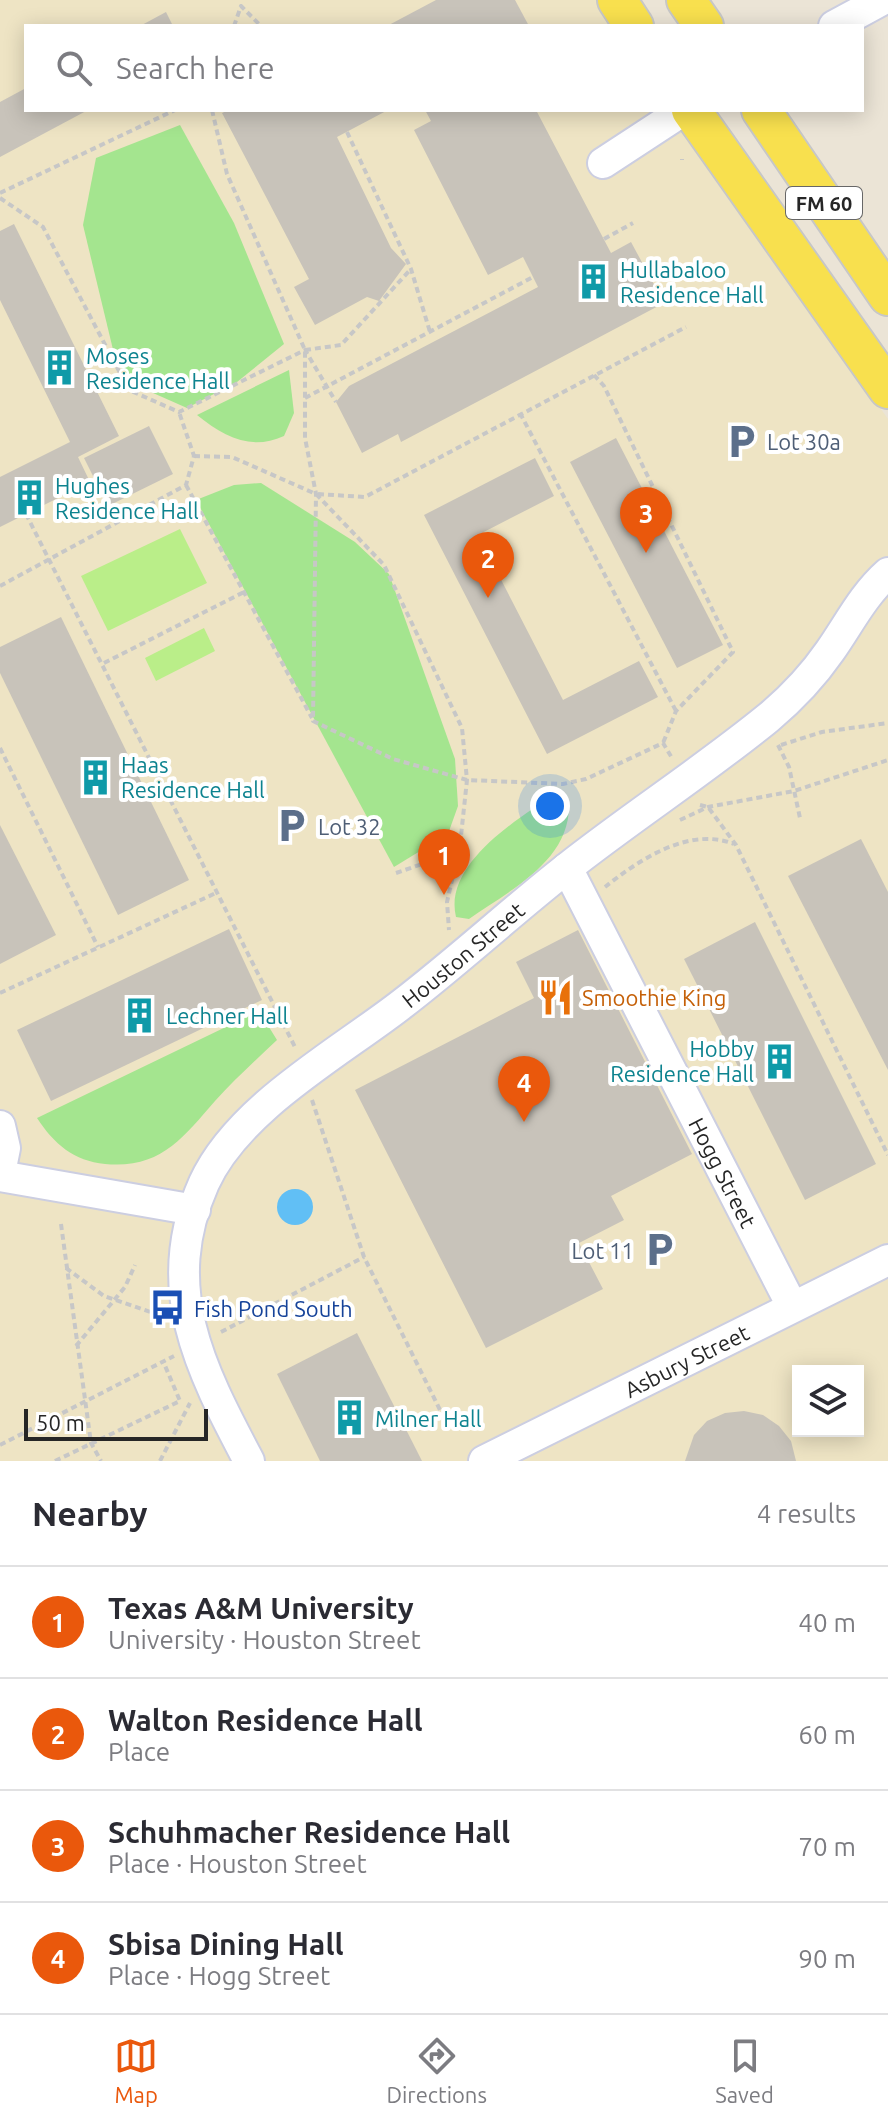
<!DOCTYPE html>
<meta charset="utf-8">
<style>
:root{--surface:#fff;--page:#f2f2f3;--text:#2b2b33;--muted:#7c7c81;--line:#e1e1e2;--accent:#ea580c}
body{margin:0;font-family:Ubuntu,sans-serif;background:var(--page);color:var(--text)}
.controls{position:absolute;right:24px;bottom:24px;display:grid;overflow:hidden;border-radius:0px;box-shadow:0 4px 20px #0003}
.controls button{width:72px;height:72px;display:grid;place-items:center;padding:0;border:0;border-bottom:2px solid var(--line);background:var(--surface);color:var(--text);font:40px sans-serif}
.scale{position:absolute;left:24px;bottom:20px;width:184px;box-sizing:border-box;padding-left:8px;border:4px solid #262626;border-top:0;font-size:22px;line-height:28px;white-space:nowrap;color:#262626;-webkit-text-stroke:6px #fff;paint-order:stroke}
.you{position:absolute;left:550px;top:806px;width:28px;height:28px;margin:-20px;border:6px solid #fff;border-radius:50%;background:#1a73e8;box-shadow:0 0 0 12px #1a73e833}
.badge{display:grid;place-items:center;width:52px;height:52px;border-radius:50%;background:var(--accent);color:#fff;font-size:26px;font-weight:700}
.pin{position:absolute;translate:-50% -66px;filter:drop-shadow(0 2px 4px #0008)}
.pin::after{content:'';position:absolute;top:42px;width:28px;height:24px;background:inherit;clip-path:polygon(0 0,100% 0,50% 100%)}
.list{margin:0;padding:0;list-style:none}
h2{display:flex;justify-content:space-between;align-items:center;height:104px;margin:0;padding:0 32px;font-size:34px}
h2 small{font-size:26px;font-weight:400;color:var(--muted)}
.list li{display:grid;grid-template-columns:52px 1fr auto;gap:24px;align-items:center;box-sizing:border-box;height:112px;padding:0 32px;border-top:2px solid var(--line)}
.list b{display:block;font-size:30px;white-space:nowrap}
.list p{margin:0;font-size:26px;white-space:nowrap;color:var(--muted)}
.list em{font-size:26px;font-style:normal;color:var(--muted)}
.icon{flex:none;width:44px;height:44px;fill:none;stroke:currentColor;stroke-width:2;stroke-linecap:round;stroke-linejoin:round}
.map{position:relative;flex:none;width:888px;height:1461px;overflow:hidden}
.search{position:absolute;background:var(--surface);box-shadow:0 4px 20px #0003;left:24px;right:24px;top:24px;height:88px;display:flex;align-items:center;gap:20px;box-sizing:border-box;padding:0 28px;border-radius:0px;color:var(--muted);font-size:30px}
.sheet{height:552px;background:var(--surface)}
nav{display:flex;justify-content:space-around;align-items:center;box-sizing:border-box;height:112px;border-top:2px solid var(--line);background:var(--surface);font-size:22px;color:var(--muted)}
nav a{display:grid;justify-items:center;gap:4px}
nav .on{color:var(--accent)}
.map>svg:first-child{display:block}
.education{fill:#eee4c4;fill-rule:evenodd}
.green{fill:#a4e58f}
.pitch{fill:#baee89}
.water{fill:#61bff5}
.building{fill:#c8c3ba}
.lines{fill:none;stroke-linecap:round;stroke-linejoin:round}
.minor-casing{stroke:#cccee1;stroke-width:34}
.major-casing{stroke:#c7c7c7;stroke-width:42}
.path{stroke:#c7c7c7;stroke-width:4;stroke-dasharray:6 4;stroke-linecap:butt}
.minor{stroke:#fff;stroke-width:30}
.major{stroke:#f8e04e;stroke-width:38}
.labels{text-anchor:middle;dominant-baseline:central;stroke-width:8;stroke-linejoin:round;paint-order:stroke}
.shield{fill:#fff;stroke:#676767;stroke-width:2}
.shield-label{font-size:20px;font-weight:bold;fill:#262626}
.culture-label{font-size:22px;fill:#0d838f;stroke:#fff;text-anchor:start}
.service-label{font-size:22px;fill:#4e5e75;stroke:#fff;text-anchor:start}
.street-label{font-size:22px;fill:#262626;stroke:#fff}
.food-label{font-size:22px;fill:#c56008;stroke:#fff;text-anchor:start}
.transit-label{font-size:22px;fill:#164399;stroke:#fff;text-anchor:start}
</style>
<div class="map">
<svg width="888" height="1461" viewBox="0 0 888 1461">
<rect width="100%" height="100%" fill="#ebe4d6"/>
<path class="education" d="M0,0H600L615,26H26V110H670L888,419V1461H0ZM798,1371H858V1431H798Z"/>
<g class="green">
<polygon points="180,125 234,223 284,344 237,382 187,408 144,389 116,362 83,225 96,158"/>
<path d="M289,370L294,413L284,436C251,451 224,437 197,415Z"/>
<polygon points="261,483 355,542 389,574 455,759 458,806 448,834 394,867 196,500 234,485"/>
<path d="M555,794L569,803C571,861 510,890 469,919L456,917C443,864 519,818 555,794Z"/>
<path d="M259,1011L277,1040C256,1060 234,1080 215,1101C182,1139 160,1169 105,1164C74,1161 54,1144 37,1118Z"/>
</g>
<g class="pitch">
<polygon points="180,529 207,583 108,631 81,576"/>
<polygon points="204,628 215,651 156,681 145,658"/>
</g>
<circle class="water" cx="295" cy="1207" r="18"/>
<g class="building">
<polygon points="436,0 515,0 529,26 387,26"/>
<polygon points="166,12 173,26 140,26"/>
<polygon points="26,88 26,110 88,110 0,157 0,102"/>
<polygon points="229,110 388,110 337,137 391,248 406,264 379,301 367,297 315,325 294,287 309,279 222,113"/>
<polygon points="425,110 536,110 611,253 631,242 664,303 401,442 398,434 362,453 336,402 349,386 538,287 523,257 488,275 414,130 431,121"/>
<polygon points="14,224 119,436 78,457 90,482 0,527 0,477 70,442 0,300 0,231"/>
<polygon points="149,426 173,474 108,506 84,458"/>
<polygon points="616,438 723,645 677,668 570,462"/>
<polygon points="535,458 554,496 478,535 563,700 639,661 658,697 547,754 424,515"/>
<polygon points="61,617 189,880 118,915 0,673 0,647"/>
<polygon points="0,825 56,935 0,964"/>
<polygon points="861,839 888,892 888,1070 788,876"/>
<polygon points="755,922 876,1164 805,1200 684,959"/>
<polygon points="229,929 262,1000 51,1101 17,1030"/>
<polygon points="578,930 692,1154 611,1196 624,1220 579,1243 603,1289 486,1348 355,1090 534,998 516,962"/>
<polygon points="357,1333 422,1461 320,1461 277,1374"/>
<polygon points="744,1411 763,1415 779,1426 791,1441 796,1461 685,1461 694,1435 707,1421 725,1413"/>
</g>
<g class="lines">
<defs>
<g id="minor">
<polyline points="834,26 882,0"/>
<polyline points="603,163 684,110"/>
<path id="s1" d="M567,868L792,1306"/>
<polyline points="0,1126 5,1148 0,1173"/>
<polyline points="0,1176 195,1210"/>
<path id="s2" d="M249,1461C201,1370 157,1288 204,1183C238,1108 339,1053 402,1004C458,961 511,912 567,868C633,816 703,771 768,718C792,698 812,677 830,651C849,624 863,595 888,573"/>
<path id="s3" d="M484,1461L888,1260"/>
</g>
<g id="major">
<polyline points="617,0 634,26"/>
<polyline points="686,0 704,26"/>
<polyline points="691,110 888,389"/>
<polyline points="761,110 888,296"/>
</g>
</defs>
<use href="#minor" class="minor-casing"/>
<use href="#major" class="major-casing"/>
<g class="path">
<polyline points="234,26 241,6 261,26"/>
<polyline points="212,110 227,174 305,350 305,438 316,494 313,721 393,759 467,780 563,784 586,779 663,743 672,758"/>
<polyline points="347,132 411,269 430,332"/>
<polyline points="682,159 682,160"/>
<polyline points="0,193 175,110"/>
<polyline points="0,198 43,227 129,390 179,412 305,350 336,402"/>
<polyline points="604,239 633,223"/>
<polyline points="305,350 341,345 411,269"/>
<polyline points="594,375 604,386 733,652 676,711 663,743"/>
<polyline points="305,398 533,277"/>
<polyline points="520,413 676,711"/>
<polyline points="194,456 232,457 316,494 384,565 462,728 467,780 460,845 447,902 449,930"/>
<polyline points="186,485 312,718"/>
<polyline points="318,494 365,497 686,327"/>
<polyline points="26,514 296,1049"/>
<polyline points="0,586 186,485 194,456 179,412"/>
<polyline points="104,663 244,592"/>
<polyline points="778,745 789,767 800,818"/>
<polyline points="781,745 822,732 888,723"/>
<polyline points="0,748 98,947"/>
<polyline points="700,805 708,807 736,845 888,1155"/>
<polyline points="680,820 708,807 794,791 888,760"/>
<polyline points="396,873 425,863 460,845"/>
<path d="M605,887C639,860 689,826 734,844"/>
<polyline points="0,993 218,892"/>
<polyline points="312,1100 364,1257 450,1430"/>
<polyline points="61,1224 91,1443 101,1461"/>
<polyline points="66,1268 104,1296 162,1316"/>
<polyline points="221,1332 364,1257"/>
<polyline points="76,1346 125,1287 135,1265"/>
<polyline points="0,1445 174,1356"/>
<polyline points="55,1461 180,1401 163,1361"/>
<polyline points="160,1461 190,1403"/>
</g>
<use href="#minor" class="minor"/>
<use href="#major" class="major"/>
</g>
<defs>
<symbol id="building-bare" viewBox="-9 -9 18 18"><path d="M-4-6H4V6H1V3H-1V6H-4ZM-2.5-4.3h1.7v1.8h-1.7ZM.8-4.3h1.7v1.8H.8ZM-2.5-1h1.7V.8h-1.7ZM.8-1h1.7V.8H.8Z" fill="#0f9aa8" stroke="#fff" stroke-width="2.5" paint-order="stroke"/></symbol>
<symbol id="parking-bare" viewBox="-9 -9 18 18"><path d="M-3.5-5.5H1a3.5 3.5 0 0 1 0 7H-1V5.5H-3.5ZM-1-3.4V-.6H.8a1.4 1.4 0 0 0 0-2.8Z" fill="#5c6f8a" stroke="#fff" stroke-width="2.5" paint-order="stroke"/></symbol>
<symbol id="restaurant-bare" viewBox="-9 -9 18 18"><path d="M-5-6h1v4h1v-4h1v4h1v-4h1v5L-1.5 .5V6h-2V.5L-5-1ZM5-6V6H3V1.5H1.5Q1.5-4 5-6Z" fill="#e8710a" stroke="#fff" stroke-width="2.5" paint-order="stroke"/></symbol>
<symbol id="bus-bare" viewBox="-9 -9 18 18"><path d="M-5-6H5V4H4V6H2V4H-2V6H-4V4H-5ZM-3.5-4V0h7V-4ZM-3.5 1.2v1.5H-2V1.2ZM2 1.2v1.5H3.5V1.2Z" fill="#1a4fb4" stroke="#fff" stroke-width="2.5" paint-order="stroke"/></symbol>
</defs>
<g fill-rule="evenodd">
<use href="#building-bare" x="568" y="256" width="51" height="51"/>
<use href="#building-bare" x="34" y="342" width="51" height="51"/>
<use href="#parking-bare" x="716" y="416" width="51" height="51"/>
<use href="#building-bare" x="4" y="472" width="51" height="51"/>
<use href="#building-bare" x="70" y="752" width="51" height="51"/>
<use href="#parking-bare" x="266" y="800" width="51" height="51"/>
<use href="#restaurant-bare" x="530" y="972" width="51" height="51"/>
<use href="#building-bare" x="114" y="990" width="51" height="51"/>
<use href="#building-bare" x="754" y="1036" width="51" height="51"/>
<use href="#parking-bare" x="634" y="1224" width="51" height="51"/>
<use href="#bus-bare" x="142" y="1282" width="51" height="51"/>
<use href="#building-bare" x="324" y="1392" width="51" height="51"/>
</g>
<g class="labels">
<rect class="shield" x="786" y="187" width="76" height="32" rx="6"/>
<g class="shield-label">
<text x="824" y="203">FM 60</text>
</g>
<g class="culture-label">
<text x="620" y="269">Hullabaloo<tspan x="620" dy="25">Residence Hall</tspan></text>
<text x="86" y="355">Moses<tspan x="86" dy="25">Residence Hall</tspan></text>
<text x="55" y="485">Hughes<tspan x="55" dy="25">Residence Hall</tspan></text>
<text x="121" y="764">Haas<tspan x="121" dy="25">Residence Hall</tspan></text>
<text x="166" y="1015">Lechner Hall</text>
<text x="754" y="1048" text-anchor="end">Hobby<tspan x="754" dy="25">Residence Hall</tspan></text>
<text x="375" y="1418">Milner Hall</text>
</g>
<g class="service-label">
<text x="767" y="441">Lot 30a</text>
<text x="318" y="826">Lot 32</text>
<text x="634" y="1250" text-anchor="end">Lot 11</text>
</g>
<g class="street-label">
<text stroke="none"><textPath href="#s2" startOffset="642">Houston Street</textPath></text>
<text stroke="none"><textPath href="#s1" startOffset="342">Hogg Street</textPath></text>
<text stroke="none"><textPath href="#s3" startOffset="226">Asbury Street</textPath></text>
</g>
<g class="food-label">
<text x="582" y="997">Smoothie King</text>
</g>
<g class="transit-label">
<text x="194" y="1308">Fish Pond South</text>
</g>
</g>
</svg>
<div class="controls">
<button><svg class="icon" aria-label="layers" viewBox="0 0 24 24"><path d="M12 4l9 5-9 5-9-5zM3 14l9 5 9-5"/></svg></button>
</div>
<div class="scale">50 m</div>
<div class="you"></div>
<div class="pin badge" style="left:444px;top:895px">1</div>
<div class="pin badge" style="left:488px;top:598px">2</div>
<div class="pin badge" style="left:646px;top:553px">3</div>
<div class="pin badge" style="left:524px;top:1122px">4</div>
<div class="search"><svg class="icon" aria-label="search" viewBox="0 0 24 24"><circle cx="10" cy="10" r="6"/><path d="M15 15l6 6"/></svg>Search here</div>
</div>
<section class="sheet">
<h2>Nearby<small>4 results</small></h2>
<ul class="list">
<li><span class="badge">1</span><div><b>Texas A&amp;M University</b><p>University · Houston Street</p></div><em>40 m</em></li>
<li><span class="badge">2</span><div><b>Walton Residence Hall</b><p>Place</p></div><em>60 m</em></li>
<li><span class="badge">3</span><div><b>Schuhmacher Residence Hall</b><p>Place · Houston Street</p></div><em>70 m</em></li>
<li><span class="badge">4</span><div><b>Sbisa Dining Hall</b><p>Place · Hogg Street</p></div><em>90 m</em></li>
</ul>
</section>
<nav>
<a class="on"><svg class="icon" aria-label="map" viewBox="0 0 24 24"><path d="M3 6l6-2 6 2 6-2v14l-6 2-6-2-6 2zM9 4v14M15 6v14"/></svg>Map</a>
<a><svg class="icon" aria-label="directions" viewBox="0 0 24 24"><path d="M12 3l9 9-9 9-9-9zM9 14v-3h6M13 9l2 2-2 2"/></svg>Directions</a>
<a><svg class="icon" aria-label="saved" viewBox="0 0 24 24"><path d="M7 4h10v16l-5-4-5 4z"/></svg>Saved</a>
</nav>
